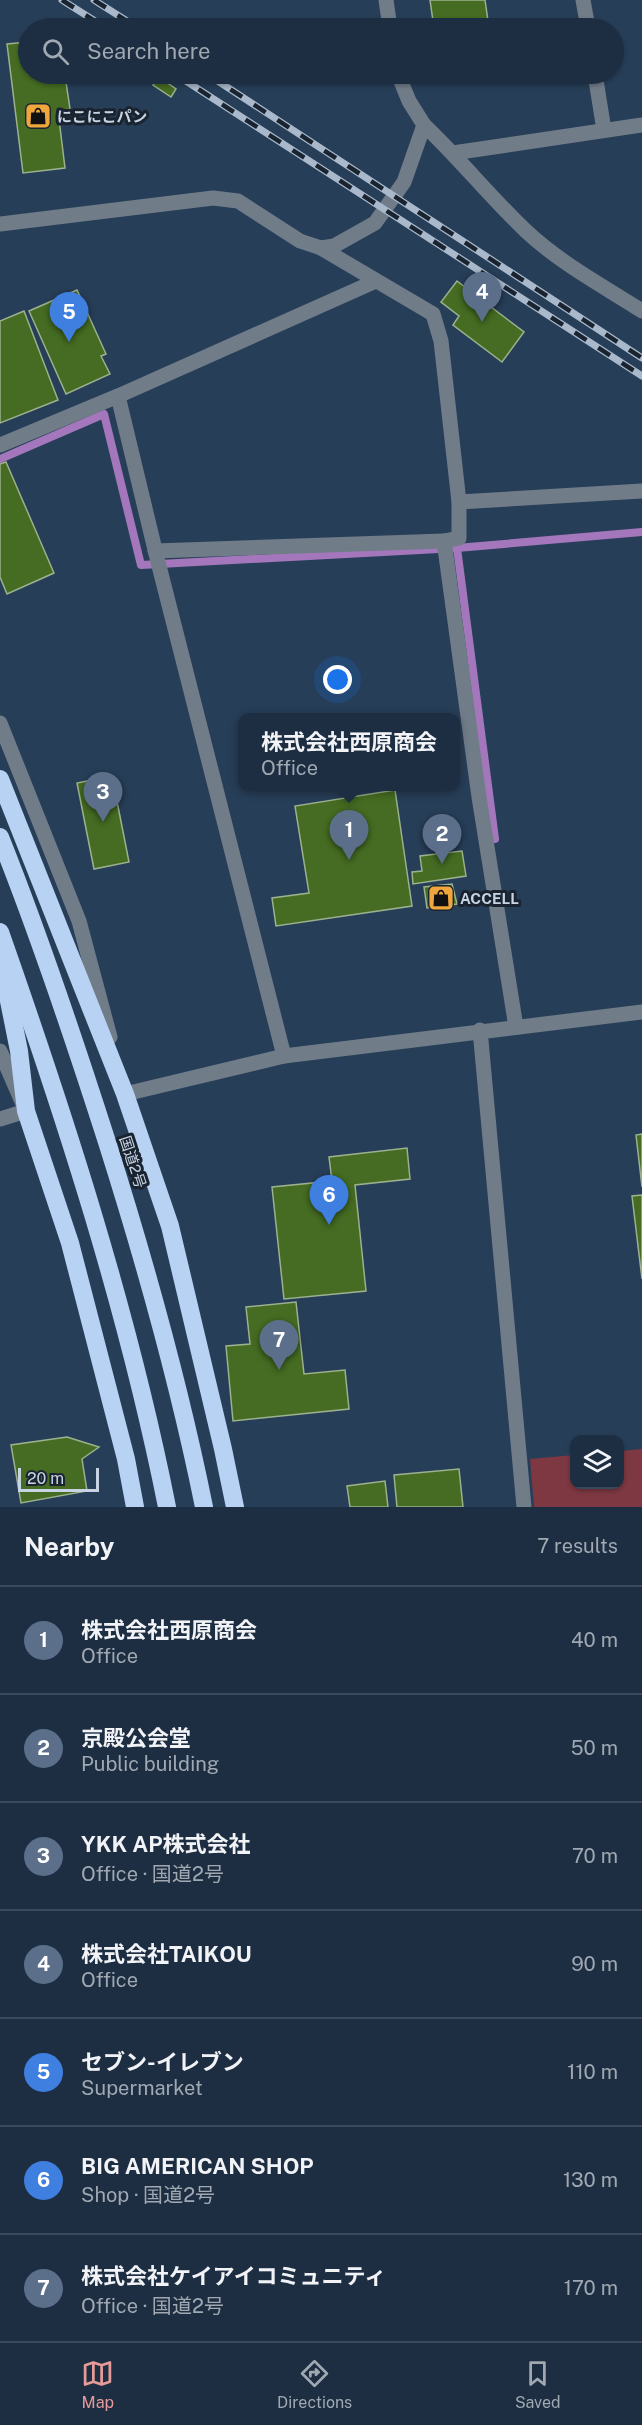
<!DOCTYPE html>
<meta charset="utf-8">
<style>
:root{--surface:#1d2e42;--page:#2a3a4d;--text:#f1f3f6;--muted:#a0a8b2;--line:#3b4a5b;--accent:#e69b98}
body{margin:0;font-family:"Public Sans","Noto Sans JP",sans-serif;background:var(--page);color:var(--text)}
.controls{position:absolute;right:18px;bottom:18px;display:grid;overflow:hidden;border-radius:12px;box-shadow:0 2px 4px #0004}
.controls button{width:54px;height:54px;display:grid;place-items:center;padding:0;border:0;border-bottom:2px solid var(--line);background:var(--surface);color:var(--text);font:30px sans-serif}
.scale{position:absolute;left:18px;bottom:15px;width:81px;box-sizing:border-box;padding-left:6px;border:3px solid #c6d4e4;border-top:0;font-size:16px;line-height:21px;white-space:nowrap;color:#c6d4e4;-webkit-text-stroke:4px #1a2430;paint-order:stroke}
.you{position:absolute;left:338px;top:680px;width:21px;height:21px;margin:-15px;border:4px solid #fff;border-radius:50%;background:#1a73e8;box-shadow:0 0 0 9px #1a73e833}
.badge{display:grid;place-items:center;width:39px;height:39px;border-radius:50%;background:var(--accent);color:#fff;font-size:20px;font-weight:700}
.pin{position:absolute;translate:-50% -50px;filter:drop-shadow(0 2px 3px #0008)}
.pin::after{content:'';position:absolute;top:32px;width:21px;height:18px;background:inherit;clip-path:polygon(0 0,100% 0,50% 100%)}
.popup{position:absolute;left:238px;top:713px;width:222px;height:78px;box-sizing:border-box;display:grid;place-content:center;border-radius:12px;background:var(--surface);filter:drop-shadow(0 2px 4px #0005);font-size:20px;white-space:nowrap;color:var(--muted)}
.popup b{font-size:22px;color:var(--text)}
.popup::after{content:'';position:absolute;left:50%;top:100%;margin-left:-12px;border:12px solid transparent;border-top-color:var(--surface)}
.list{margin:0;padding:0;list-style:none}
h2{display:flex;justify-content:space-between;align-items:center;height:78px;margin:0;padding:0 24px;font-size:26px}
h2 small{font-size:20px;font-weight:400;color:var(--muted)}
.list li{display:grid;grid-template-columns:39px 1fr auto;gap:18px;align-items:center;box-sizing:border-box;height:108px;padding:0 24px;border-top:2px solid var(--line)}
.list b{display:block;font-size:22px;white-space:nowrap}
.list p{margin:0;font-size:20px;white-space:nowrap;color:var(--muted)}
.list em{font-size:20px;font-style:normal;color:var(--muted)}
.icon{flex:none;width:33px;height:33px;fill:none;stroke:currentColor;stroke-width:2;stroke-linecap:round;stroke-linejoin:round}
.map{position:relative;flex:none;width:642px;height:1507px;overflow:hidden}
.search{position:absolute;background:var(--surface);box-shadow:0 2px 4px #0004;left:18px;right:18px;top:18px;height:66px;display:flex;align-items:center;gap:15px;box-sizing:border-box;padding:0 21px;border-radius:33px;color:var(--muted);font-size:22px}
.sheet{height:834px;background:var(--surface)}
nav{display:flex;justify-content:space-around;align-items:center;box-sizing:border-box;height:84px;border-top:2px solid var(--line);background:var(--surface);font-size:16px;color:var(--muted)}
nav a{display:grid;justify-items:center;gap:3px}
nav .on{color:var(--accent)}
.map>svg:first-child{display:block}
.green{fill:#7d3842}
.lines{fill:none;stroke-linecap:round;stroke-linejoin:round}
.stream{stroke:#a477bd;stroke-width:8}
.building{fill:#456c22;stroke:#9cb18e;stroke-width:1.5}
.minor{stroke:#717c89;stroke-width:15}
.highway{stroke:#b7d2f3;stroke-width:18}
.rail-casing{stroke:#a9b9cb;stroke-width:7}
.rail{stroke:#1a2430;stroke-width:4.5;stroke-dasharray:14;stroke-linecap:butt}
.labels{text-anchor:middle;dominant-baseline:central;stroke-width:6;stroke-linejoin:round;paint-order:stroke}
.poi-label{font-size:15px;font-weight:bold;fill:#c6d4e4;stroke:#1a2430;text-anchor:start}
.street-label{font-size:15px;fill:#c6d4e4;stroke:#1a2430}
</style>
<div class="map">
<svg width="642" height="1507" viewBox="0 0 642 1507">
<rect width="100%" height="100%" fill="#273e58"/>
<polygon class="green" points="642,1449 642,1507 534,1507 530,1459 574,1455 574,1484 620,1484 620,1451"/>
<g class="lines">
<g class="stream">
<polyline points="0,459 104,414 141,565 457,548"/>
<polyline points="495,839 457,548 642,532"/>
</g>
</g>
<g class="building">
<polygon points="430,0 485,0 489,28 434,28"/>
<polygon points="28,42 28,74 77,74 78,81 66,82 70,109 58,111 65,168 23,173 7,44"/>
<polygon points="159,77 176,89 171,97 153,85"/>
<polygon points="457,281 524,332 502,362 453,325 459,316 441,302"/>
<polygon points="77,290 106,354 101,356 110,374 66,394 29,311"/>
<polygon points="24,311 58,400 0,423 0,321"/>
<polygon points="6,462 54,573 7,594 0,577 0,464"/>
<polygon points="112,776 129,862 94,869 77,783"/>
<polygon points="395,790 412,906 276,926 272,898 309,893 295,806"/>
<polygon points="462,851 466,876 413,884 412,872 422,871 420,856"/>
<polygon points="452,884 457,904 427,908 424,887"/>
<polygon points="642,1134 642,1187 636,1135"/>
<polygon points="407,1148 410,1179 355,1185 366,1291 284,1299 272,1187 332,1181 329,1157"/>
<polygon points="642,1195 642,1279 632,1196"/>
<polygon points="296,1302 304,1374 345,1370 349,1409 233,1421 226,1346 250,1344 246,1307"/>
<polygon points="67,1437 99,1447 82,1459 87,1491 21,1503 11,1445"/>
<polygon points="459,1469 463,1507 397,1507 394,1475"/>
<polygon points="385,1481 388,1507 350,1507 347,1486"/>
</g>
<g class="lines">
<g class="minor">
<polyline points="386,0 390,28"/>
<polyline points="583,0 588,28"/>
<polyline points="595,74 604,130"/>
<path d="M424,125C460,159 490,197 526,231C560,263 603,286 642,311"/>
<polyline points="453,153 642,125"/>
<polyline points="0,224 213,198 238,201 300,241 321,248 334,246 375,223 404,182 424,125 409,101 398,74"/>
<polyline points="321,248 433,314 441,341 459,502 459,538 444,541 479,797 516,1027"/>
<polyline points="118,396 157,558 284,1056"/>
<polyline points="0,445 118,396 376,281"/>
<polyline points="459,502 642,491"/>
<polyline points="155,551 444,541"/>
<polyline points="0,723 79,921 110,1037"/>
<polyline points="480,1030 524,1507"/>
<polyline points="0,1051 26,1111 0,1119"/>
<polyline points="122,1083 125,1094 284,1056 642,1012"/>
</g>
<g class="highway">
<polyline points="0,779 125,1094 170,1226 223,1449 235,1507"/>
<path d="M0,837C40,937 74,1039 107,1142C145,1262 179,1383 204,1507"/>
<path d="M0,932C66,1120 128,1311 167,1507"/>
<polyline points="2,966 19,1051 26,1111 70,1243 126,1459 135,1507"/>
</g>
<defs>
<g id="rail">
<polyline points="62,0 106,28"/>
<polyline points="94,0 138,28"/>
<polyline points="175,74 642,376"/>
<polyline points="207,74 642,358"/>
</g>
</defs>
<use href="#rail" class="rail-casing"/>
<use href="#rail" class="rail"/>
</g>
<defs>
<symbol id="shop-square" viewBox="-11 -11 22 22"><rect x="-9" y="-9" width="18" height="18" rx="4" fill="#efa73d" stroke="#1a2430"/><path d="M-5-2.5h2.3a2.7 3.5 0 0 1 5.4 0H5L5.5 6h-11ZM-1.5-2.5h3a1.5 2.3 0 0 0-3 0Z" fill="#111"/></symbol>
</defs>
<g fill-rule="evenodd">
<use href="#shop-square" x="23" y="101" width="30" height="30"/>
<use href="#shop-square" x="426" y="883" width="30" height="30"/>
</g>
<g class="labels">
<g class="poi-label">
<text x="57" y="116">にこにこパン</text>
<text x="460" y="898">ACCELL</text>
</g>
<g class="street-label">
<text transform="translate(133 1162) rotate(72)">国道2号</text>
</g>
</g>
</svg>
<div class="controls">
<button><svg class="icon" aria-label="layers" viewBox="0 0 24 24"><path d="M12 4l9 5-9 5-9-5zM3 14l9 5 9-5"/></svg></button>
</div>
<div class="scale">20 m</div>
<div class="you"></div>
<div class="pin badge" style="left:349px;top:860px;background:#5c6f8a">1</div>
<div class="popup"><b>株式会社西原商会</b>Office</div>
<div class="pin badge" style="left:442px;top:864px;background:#5c6f8a">2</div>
<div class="pin badge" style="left:103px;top:822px;background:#5c6f8a">3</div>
<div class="pin badge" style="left:482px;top:322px;background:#5c6f8a">4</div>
<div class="pin badge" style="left:69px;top:342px;background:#3f7fe0">5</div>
<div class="pin badge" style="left:329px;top:1225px;background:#3f7fe0">6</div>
<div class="pin badge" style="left:279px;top:1370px;background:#5c6f8a">7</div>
<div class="search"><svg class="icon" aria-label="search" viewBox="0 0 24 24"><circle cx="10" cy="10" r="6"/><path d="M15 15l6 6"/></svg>Search here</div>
</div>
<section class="sheet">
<h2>Nearby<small>7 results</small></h2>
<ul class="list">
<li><span class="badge" style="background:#5c6f8a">1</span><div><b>株式会社西原商会</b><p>Office</p></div><em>40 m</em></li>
<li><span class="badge" style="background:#5c6f8a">2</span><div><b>京殿公会堂</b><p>Public building</p></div><em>50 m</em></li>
<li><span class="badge" style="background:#5c6f8a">3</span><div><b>YKK AP株式会社</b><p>Office · 国道2号</p></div><em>70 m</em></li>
<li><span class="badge" style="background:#5c6f8a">4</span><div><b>株式会社TAIKOU</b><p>Office</p></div><em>90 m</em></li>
<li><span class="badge" style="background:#3f7fe0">5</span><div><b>セブン-イレブン</b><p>Supermarket</p></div><em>110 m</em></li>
<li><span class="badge" style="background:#3f7fe0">6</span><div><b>BIG AMERICAN SHOP</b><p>Shop · 国道2号</p></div><em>130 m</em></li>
<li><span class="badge" style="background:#5c6f8a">7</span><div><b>株式会社ケイアイコミュニティ</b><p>Office · 国道2号</p></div><em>170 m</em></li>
</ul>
</section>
<nav>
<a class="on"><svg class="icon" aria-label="map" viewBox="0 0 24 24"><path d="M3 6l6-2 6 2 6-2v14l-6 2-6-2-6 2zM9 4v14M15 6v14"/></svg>Map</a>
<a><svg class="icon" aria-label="directions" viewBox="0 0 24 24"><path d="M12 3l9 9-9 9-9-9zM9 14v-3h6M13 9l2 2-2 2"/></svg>Directions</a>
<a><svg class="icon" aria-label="saved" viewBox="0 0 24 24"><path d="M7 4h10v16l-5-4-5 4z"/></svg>Saved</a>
</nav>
